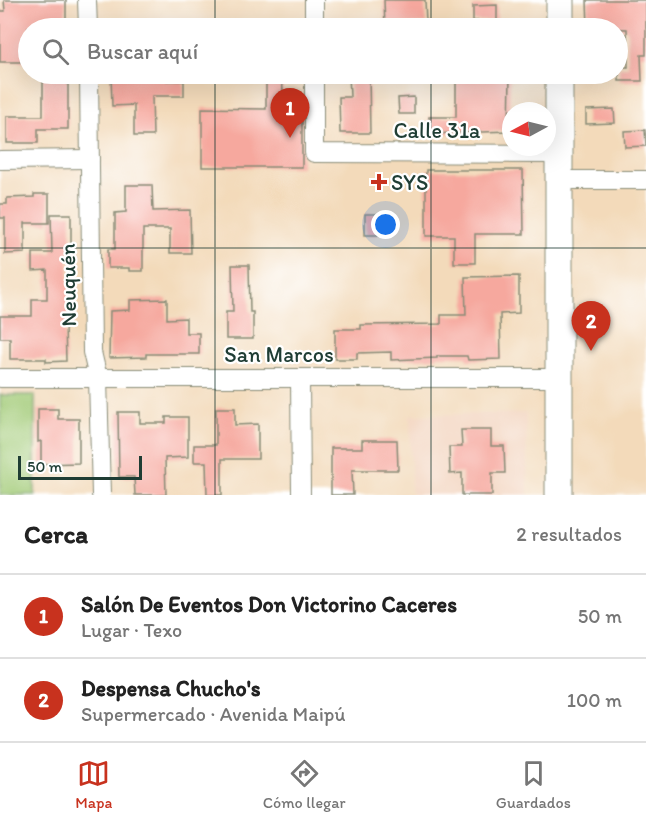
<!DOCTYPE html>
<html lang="es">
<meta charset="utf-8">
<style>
:root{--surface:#fff;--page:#f6f6f6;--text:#222;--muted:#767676;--line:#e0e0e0;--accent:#c8321e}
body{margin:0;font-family:Itim,sans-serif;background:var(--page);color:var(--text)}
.compass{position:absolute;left:502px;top:102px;width:54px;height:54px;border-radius:50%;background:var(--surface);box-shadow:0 6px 24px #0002;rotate:263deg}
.scale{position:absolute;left:18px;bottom:15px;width:124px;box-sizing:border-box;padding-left:6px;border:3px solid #1f3d34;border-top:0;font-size:16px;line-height:21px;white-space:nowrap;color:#1f3d34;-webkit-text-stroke:4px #fff;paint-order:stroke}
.you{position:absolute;left:386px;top:225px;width:21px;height:21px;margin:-15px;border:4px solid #fff;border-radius:50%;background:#1a73e8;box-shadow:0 0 0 9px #1a73e833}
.badge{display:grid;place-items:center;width:39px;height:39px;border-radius:50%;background:var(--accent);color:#fff;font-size:20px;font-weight:700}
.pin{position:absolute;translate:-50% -50px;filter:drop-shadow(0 2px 3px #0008)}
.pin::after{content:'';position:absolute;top:32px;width:21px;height:18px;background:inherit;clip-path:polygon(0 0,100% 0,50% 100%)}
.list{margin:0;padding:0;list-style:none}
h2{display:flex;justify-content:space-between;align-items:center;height:78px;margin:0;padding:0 24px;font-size:26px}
h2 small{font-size:20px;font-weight:400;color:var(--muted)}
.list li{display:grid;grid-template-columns:39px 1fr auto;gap:18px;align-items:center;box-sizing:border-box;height:84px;padding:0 24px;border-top:2px solid var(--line)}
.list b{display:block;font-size:22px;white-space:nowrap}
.list p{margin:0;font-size:20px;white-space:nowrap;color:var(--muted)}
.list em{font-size:20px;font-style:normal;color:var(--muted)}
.icon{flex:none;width:33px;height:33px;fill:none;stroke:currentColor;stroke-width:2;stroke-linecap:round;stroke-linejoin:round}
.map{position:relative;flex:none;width:646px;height:495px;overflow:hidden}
.search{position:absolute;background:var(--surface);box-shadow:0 6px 24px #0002;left:18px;right:18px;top:18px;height:66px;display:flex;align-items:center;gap:15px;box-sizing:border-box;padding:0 21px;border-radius:33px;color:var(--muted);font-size:22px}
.sheet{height:246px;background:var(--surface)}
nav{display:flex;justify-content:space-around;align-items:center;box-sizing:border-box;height:84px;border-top:2px solid var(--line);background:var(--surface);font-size:16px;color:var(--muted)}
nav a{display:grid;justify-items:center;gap:3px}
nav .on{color:var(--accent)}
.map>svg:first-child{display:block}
.built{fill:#f3d4be}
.green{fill:#a1ca76;stroke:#608455;stroke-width:1.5}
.building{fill:#f6a89e}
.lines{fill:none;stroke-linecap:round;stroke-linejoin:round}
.street-casing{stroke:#898c77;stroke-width:20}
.primary-casing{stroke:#898c77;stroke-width:29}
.street{stroke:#fff;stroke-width:18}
.primary{stroke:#fff;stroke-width:27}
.grid{fill:none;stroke:#1f3d34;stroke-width:1.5;stroke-opacity:0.55}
.poi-dot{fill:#c8321e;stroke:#fff;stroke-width:2}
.labels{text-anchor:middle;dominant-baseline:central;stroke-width:4.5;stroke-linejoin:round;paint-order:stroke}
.street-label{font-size:22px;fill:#1f3d34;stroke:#fff}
.poi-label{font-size:22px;fill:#1f3d34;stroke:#fff;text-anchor:start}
</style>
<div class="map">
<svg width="646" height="495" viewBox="0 0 646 495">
<rect width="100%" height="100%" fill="#fff"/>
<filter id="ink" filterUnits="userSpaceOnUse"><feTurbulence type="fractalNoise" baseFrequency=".0167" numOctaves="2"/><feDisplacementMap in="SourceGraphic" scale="12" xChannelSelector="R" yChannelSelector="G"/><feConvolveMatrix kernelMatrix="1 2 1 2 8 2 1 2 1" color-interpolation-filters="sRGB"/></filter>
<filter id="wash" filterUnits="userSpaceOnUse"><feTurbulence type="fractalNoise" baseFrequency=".008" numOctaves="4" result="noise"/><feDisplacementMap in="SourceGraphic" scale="24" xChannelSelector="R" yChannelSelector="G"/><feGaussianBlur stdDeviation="1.35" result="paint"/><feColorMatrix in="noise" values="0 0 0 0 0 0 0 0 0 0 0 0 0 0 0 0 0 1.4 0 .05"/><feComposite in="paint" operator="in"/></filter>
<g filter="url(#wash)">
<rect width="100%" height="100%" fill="#f3daba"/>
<polygon class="built" points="526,413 528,495 411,495 410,415"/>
<rect class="green" x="0" y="395" width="35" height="100"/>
<g id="blocks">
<g class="building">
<polygon points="4,0 66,0 66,28 28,28 28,62 0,62 0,11 5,11"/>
<polygon points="384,0 425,0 426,24 402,24 402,28 385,28"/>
<polygon points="587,0 646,0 646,55 641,55 642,81 619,81 619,67 628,67 627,29 588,28"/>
<polygon points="497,5 497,21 473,21 473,6"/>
<polygon points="43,74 68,74 68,129 38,129 38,143 7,143 7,116 43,116"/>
<polygon points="111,74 167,74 167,81 184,81 184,96 152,96 153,136 134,136 134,105 112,106"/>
<polygon points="266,74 282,74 284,110 302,110 302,167 202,167 202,108 266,109"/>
<polygon points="349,74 369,74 370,133 340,133 339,97 350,97"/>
<polygon points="456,74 510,74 509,131 429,134 429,117 456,117"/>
<polygon points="414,97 414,114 399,114 398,98"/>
<polygon points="614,109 615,123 586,124 586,110"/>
<polygon points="645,130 646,146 625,147 624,131"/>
<polygon points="426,170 523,170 524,234 475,234 475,263 454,263 454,236 426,236"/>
<polygon points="126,185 152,185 153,211 190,210 191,253 170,253 170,229 143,229 143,271 129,271 129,268 108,268 108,249 115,249 115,213 126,212"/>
<polygon points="34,194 49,194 49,223 25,223 25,253 5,254 5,218 0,218 0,204 7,204 7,198 34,197"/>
<polygon points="51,214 71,214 71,251 68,251 69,281 71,281 71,294 69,294 69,324 65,324 66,361 46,362 46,359 10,359 10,338 0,338 0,316 32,316 32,299 47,299 47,270 33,271 33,253 52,253"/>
<polygon points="365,214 377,214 378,235 365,235"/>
<polygon points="232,265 249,265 250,312 253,312 253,339 226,339 226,312 233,312"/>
<polygon points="519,276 519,313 500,314 501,359 468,360 467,356 437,356 437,358 391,360 391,352 357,353 357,359 335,359 335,329 361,329 361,325 441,324 441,315 466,315 465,277"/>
<polygon points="167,299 167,319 186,318 186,333 199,333 199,354 146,354 146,357 109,358 110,311 130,310 130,300"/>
<polygon points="216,408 235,408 235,425 258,424 258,459 222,459 222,495 207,495 206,462 194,462 194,445 216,445"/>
<polygon points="38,409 58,409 58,419 79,419 79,463 41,464 41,441 38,442"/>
<polygon points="118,412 140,412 140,423 166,423 166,417 188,417 188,457 165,458 166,495 135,495 134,477 119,477"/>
<polygon points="461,430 491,430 491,446 504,446 505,473 492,473 492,495 462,495 462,473 450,474 449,447 462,447"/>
<polygon points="362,440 397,440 398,470 352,470 353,495 331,495 331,448 362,448"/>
</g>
</g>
</g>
<g filter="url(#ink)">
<use href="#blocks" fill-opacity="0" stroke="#898c77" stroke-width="1.5"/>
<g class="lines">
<defs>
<g id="street">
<polyline points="87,0 88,28"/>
<polyline points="314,0 314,28"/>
<polyline points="89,74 92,352 98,378 101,495"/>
<polyline points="314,74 314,153 559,154"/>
<polyline points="0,160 90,159"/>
<polyline points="559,180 646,180"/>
<polyline points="0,378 559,378"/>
<polyline points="300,378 301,495"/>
</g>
<g id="primary">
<polyline points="560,28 560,0"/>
<polyline points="559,495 559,74"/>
</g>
</defs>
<use href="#street" class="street-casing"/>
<use href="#primary" class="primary-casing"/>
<use href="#street" class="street"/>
<use href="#primary" class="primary"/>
</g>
</g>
<path class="grid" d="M215,0V28M431,0V28M215,74V495M431,74V495M0,248H646"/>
<path class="poi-dot" d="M376 173h6v6h6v6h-6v6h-6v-6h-6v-6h6z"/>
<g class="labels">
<g class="street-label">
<text x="437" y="130">Calle 31a</text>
<text transform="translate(68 285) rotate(-91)">Neuquén</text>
<text x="279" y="354">San Marcos</text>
</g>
<g class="poi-label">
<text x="391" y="182">SYS</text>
</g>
</g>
</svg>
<svg class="compass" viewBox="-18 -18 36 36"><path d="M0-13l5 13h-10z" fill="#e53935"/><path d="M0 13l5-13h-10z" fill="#767676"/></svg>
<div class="scale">50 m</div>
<div class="you"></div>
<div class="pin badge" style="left:290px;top:138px">1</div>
<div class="pin badge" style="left:591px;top:351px">2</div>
<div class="search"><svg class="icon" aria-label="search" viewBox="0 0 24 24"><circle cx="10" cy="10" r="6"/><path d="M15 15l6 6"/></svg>Buscar aquí</div>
</div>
<section class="sheet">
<h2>Cerca<small>2 resultados</small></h2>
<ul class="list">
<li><span class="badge">1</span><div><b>Salón De Eventos Don Victorino Caceres</b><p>Lugar · Texo</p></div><em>50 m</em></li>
<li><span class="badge">2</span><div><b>Despensa Chucho's</b><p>Supermercado · Avenida Maipú</p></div><em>100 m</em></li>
</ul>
</section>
<nav>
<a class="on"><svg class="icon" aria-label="map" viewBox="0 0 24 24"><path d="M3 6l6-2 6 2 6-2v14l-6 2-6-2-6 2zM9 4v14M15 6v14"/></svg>Mapa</a>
<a><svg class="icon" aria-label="directions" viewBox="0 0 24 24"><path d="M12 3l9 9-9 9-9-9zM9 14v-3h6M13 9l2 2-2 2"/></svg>Cómo llegar</a>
<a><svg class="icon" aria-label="saved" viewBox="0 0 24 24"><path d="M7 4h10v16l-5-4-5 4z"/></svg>Guardados</a>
</nav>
